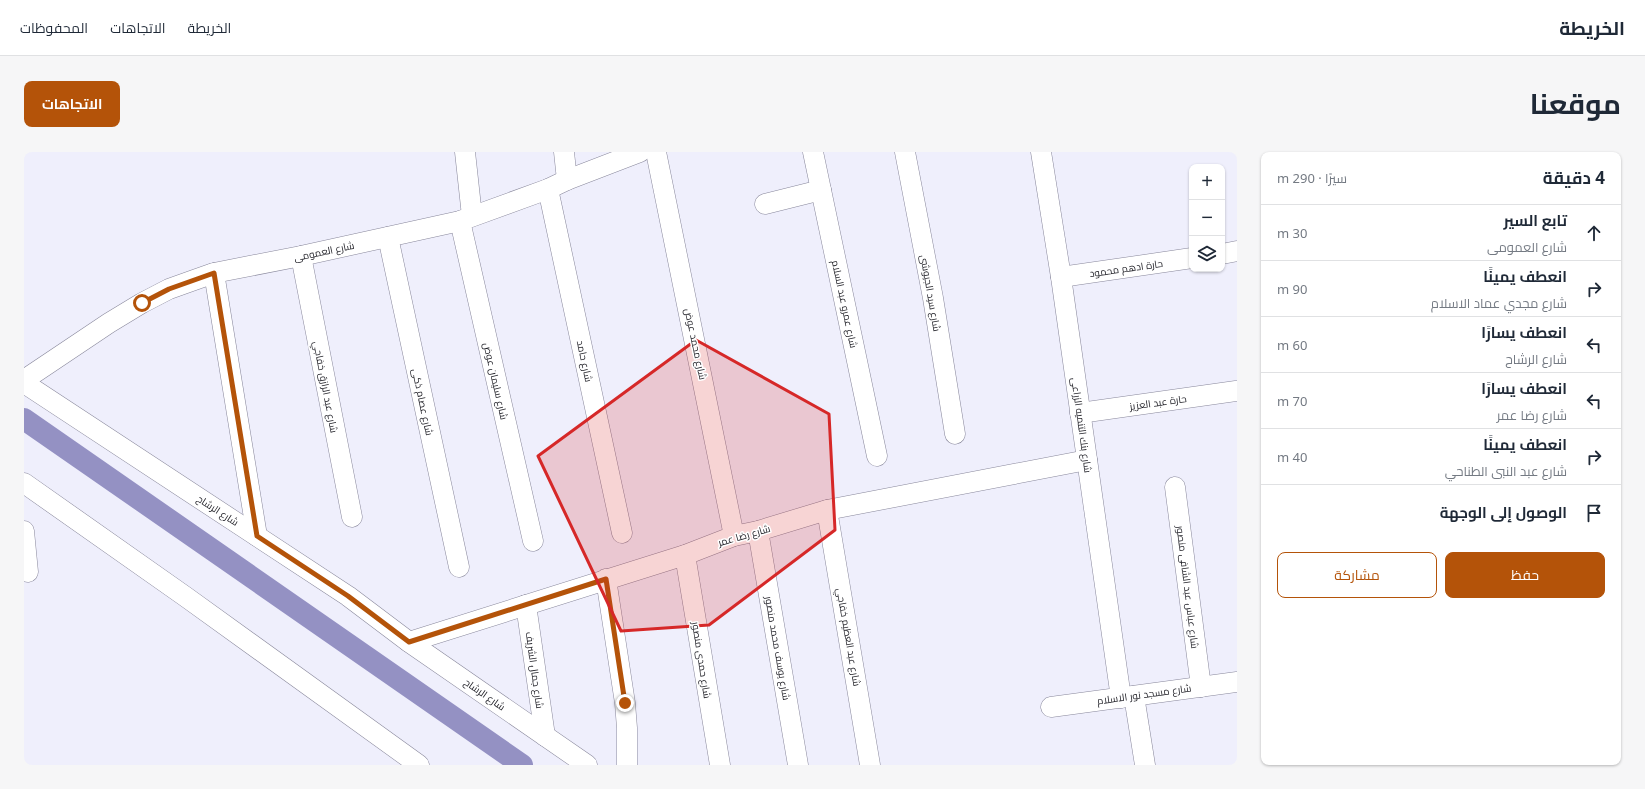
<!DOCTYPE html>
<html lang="ar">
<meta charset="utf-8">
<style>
:root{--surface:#fff;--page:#f6f6f7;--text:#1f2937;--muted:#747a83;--line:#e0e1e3;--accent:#b45309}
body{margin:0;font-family:"Noto Sans",Cairo,sans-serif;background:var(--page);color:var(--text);direction:rtl}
.controls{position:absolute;right:12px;top:12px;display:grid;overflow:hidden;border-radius:8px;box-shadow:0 1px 3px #0004}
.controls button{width:36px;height:36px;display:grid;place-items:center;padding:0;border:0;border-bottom:1px solid var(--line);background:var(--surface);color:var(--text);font:20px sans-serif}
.stop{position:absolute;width:12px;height:12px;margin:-9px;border:3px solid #b45309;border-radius:50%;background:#fff}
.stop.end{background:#b45309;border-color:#fff;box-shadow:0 1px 4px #0008}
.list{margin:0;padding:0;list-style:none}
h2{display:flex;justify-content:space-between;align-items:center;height:52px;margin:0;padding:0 16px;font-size:17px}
h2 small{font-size:13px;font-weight:400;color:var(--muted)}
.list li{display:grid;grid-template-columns:26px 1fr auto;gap:12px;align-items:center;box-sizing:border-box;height:56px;padding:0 16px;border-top:1px solid var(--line)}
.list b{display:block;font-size:15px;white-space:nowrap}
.list p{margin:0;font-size:13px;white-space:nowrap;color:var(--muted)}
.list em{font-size:13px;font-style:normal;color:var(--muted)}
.actions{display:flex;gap:8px;padding:12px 16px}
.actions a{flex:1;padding:9px 0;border:1px solid var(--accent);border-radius:8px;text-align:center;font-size:14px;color:var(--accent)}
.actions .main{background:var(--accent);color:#fff}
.icon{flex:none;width:22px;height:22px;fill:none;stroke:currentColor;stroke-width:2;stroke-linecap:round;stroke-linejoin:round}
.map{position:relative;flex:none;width:1213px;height:613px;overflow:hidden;direction:ltr;border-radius:8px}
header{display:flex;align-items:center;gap:24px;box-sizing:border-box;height:56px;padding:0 20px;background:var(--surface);border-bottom:1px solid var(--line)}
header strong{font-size:19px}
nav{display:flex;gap:22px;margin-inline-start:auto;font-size:14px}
.intro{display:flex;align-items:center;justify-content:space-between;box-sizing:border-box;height:96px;padding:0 24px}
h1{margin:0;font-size:28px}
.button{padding:10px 18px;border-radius:8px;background:var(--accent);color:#fff;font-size:14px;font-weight:700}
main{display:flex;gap:24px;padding:0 24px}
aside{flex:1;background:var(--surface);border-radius:8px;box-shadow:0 1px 3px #0004}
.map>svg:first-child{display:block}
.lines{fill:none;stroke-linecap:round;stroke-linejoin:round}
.canal{stroke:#9491c3;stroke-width:22}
.street-casing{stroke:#88879b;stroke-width:21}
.street{stroke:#fff;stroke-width:20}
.route{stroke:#b45309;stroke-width:5}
.marked{fill:#d62828;fill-opacity:0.2;stroke:#d62828;stroke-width:3;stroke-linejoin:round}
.labels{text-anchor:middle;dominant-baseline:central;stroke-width:3;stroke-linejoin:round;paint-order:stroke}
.street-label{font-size:10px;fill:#1c1c23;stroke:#fff}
</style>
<header>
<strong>الخريطة</strong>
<nav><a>الخريطة</a><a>الاتجاهات</a><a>المحفوظات</a></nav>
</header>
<div class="intro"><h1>موقعنا</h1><a class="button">الاتجاهات</a></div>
<main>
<aside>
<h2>4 دقيقة<small>سيرًا · 290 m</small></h2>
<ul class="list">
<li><svg class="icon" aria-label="ahead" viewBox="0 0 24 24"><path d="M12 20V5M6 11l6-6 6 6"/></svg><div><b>تابع السير</b><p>شارع العمومى</p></div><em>30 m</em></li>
<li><svg class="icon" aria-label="right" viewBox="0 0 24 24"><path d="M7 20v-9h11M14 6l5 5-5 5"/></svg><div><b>انعطف يمينًا</b><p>شارع مجدي عماد الاسلام</p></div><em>90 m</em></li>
<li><svg class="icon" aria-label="left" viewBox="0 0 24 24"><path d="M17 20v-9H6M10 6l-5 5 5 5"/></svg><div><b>انعطف يسارًا</b><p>شارع الرشاح</p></div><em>60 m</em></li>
<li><svg class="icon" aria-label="left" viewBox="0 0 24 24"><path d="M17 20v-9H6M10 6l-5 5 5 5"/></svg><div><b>انعطف يسارًا</b><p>شارع رضا عمر</p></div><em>70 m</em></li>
<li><svg class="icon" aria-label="right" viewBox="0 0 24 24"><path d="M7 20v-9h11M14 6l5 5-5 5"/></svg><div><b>انعطف يمينًا</b><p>شارع عبد النبى الطناحي</p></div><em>40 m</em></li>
<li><svg class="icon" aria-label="arrive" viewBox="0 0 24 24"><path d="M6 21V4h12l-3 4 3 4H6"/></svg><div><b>الوصول إلى الوجهة</b></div></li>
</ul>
<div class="actions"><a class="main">حفظ</a><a>مشاركة</a></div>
</aside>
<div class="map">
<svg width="1213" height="613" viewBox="0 0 1213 613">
<rect width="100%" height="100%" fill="#efeffc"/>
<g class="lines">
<polyline class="canal" points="0,267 498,613"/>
<defs>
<g id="street">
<polyline points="441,0 448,64"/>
<polyline points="540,0 543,28"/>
<polyline points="632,0 710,384"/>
<polyline points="789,0 853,304"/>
<polyline points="881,0 909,146 931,282"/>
<polyline points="1017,0 1037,125 1097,546"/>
<polyline points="524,37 598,381"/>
<polyline points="741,52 797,38"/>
<polyline points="436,69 509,389"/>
<polyline points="364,85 435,415"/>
<polyline points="1198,102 1213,99"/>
<polyline points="277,104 328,365"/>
<polyline points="190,121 233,384"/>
<polyline points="1037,125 1168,106"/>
<polyline points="0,228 85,171 118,151 145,137 173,127 190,121 277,104 436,69 524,37 543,28 616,0"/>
<polyline points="0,231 324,444 385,490 563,613"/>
<polyline points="1056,261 1212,239"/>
<polyline points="0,331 162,445 395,613"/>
<polyline points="1151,335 1177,535"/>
<polyline points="803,358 846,613"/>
<polyline points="0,379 4,420"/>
<polyline points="734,379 774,613"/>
<polyline points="661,403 696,613"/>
<polyline points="582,427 601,551 603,576 603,613"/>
<polyline points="502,453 521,584"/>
<polyline points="385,490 661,403 710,384 734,379 803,358 1063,308"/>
<polyline points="1110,544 1121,613"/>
<polyline points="1027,555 1213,530"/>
</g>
</defs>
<use href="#street" class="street-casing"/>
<use href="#street" class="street"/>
</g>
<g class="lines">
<polyline class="route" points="118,151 145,137 190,121 233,384 324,444 385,490 582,427 601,551"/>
</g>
<path class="marked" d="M672,188L805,262L811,378L685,473L597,479L514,304Z"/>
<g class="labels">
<g class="street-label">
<text transform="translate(300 99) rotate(-12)">شارع العمومى</text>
<text transform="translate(1102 116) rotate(-8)">حارة ادهم محمود</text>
<text transform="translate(907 141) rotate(80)">شارع سيد الجيوشى</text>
<text transform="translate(821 152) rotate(78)">شارع عمرو عبد السلام</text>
<text transform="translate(672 192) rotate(78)">شارع محمد عوض</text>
<text transform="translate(561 209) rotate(78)">شارع حامد</text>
<text transform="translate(472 229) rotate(77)">شارع سليمان عوض</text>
<text transform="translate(302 235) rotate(79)">شارع عبد الرازق خفاجي</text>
<text transform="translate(399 250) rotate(78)">شارع عصام ذكى</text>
<text transform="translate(1134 250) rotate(-8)">حارة عبد العزيز</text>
<text transform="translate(1058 273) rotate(82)">شارع بنك التنميه الزراعى</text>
<text transform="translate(194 358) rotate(33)">شارع الرشاح</text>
<text transform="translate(720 383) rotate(-16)">شارع رضا عمر</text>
<text transform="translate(1164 435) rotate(83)">شارع عباس عبد الشافى منصور</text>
<text transform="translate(825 485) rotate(80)">شارع عبد العظيم خفاجي</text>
<text transform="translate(754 496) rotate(80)">شارع يوسف محمد منصور</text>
<text transform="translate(678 508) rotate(81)">شارع حمدى منصور</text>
<text transform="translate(511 518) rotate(82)">شارع جمال الشريف</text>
<text transform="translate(461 542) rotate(35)">شارع الرشاح</text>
<text transform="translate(1120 542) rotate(-8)">شارع مسجد نور الاسلام</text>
</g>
</g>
</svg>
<div class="controls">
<button>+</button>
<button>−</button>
<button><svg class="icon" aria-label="layers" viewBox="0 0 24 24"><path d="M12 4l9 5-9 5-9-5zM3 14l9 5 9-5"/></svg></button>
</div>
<div class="stop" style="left:118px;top:151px"></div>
<div class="stop end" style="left:601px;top:551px"></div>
</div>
</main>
